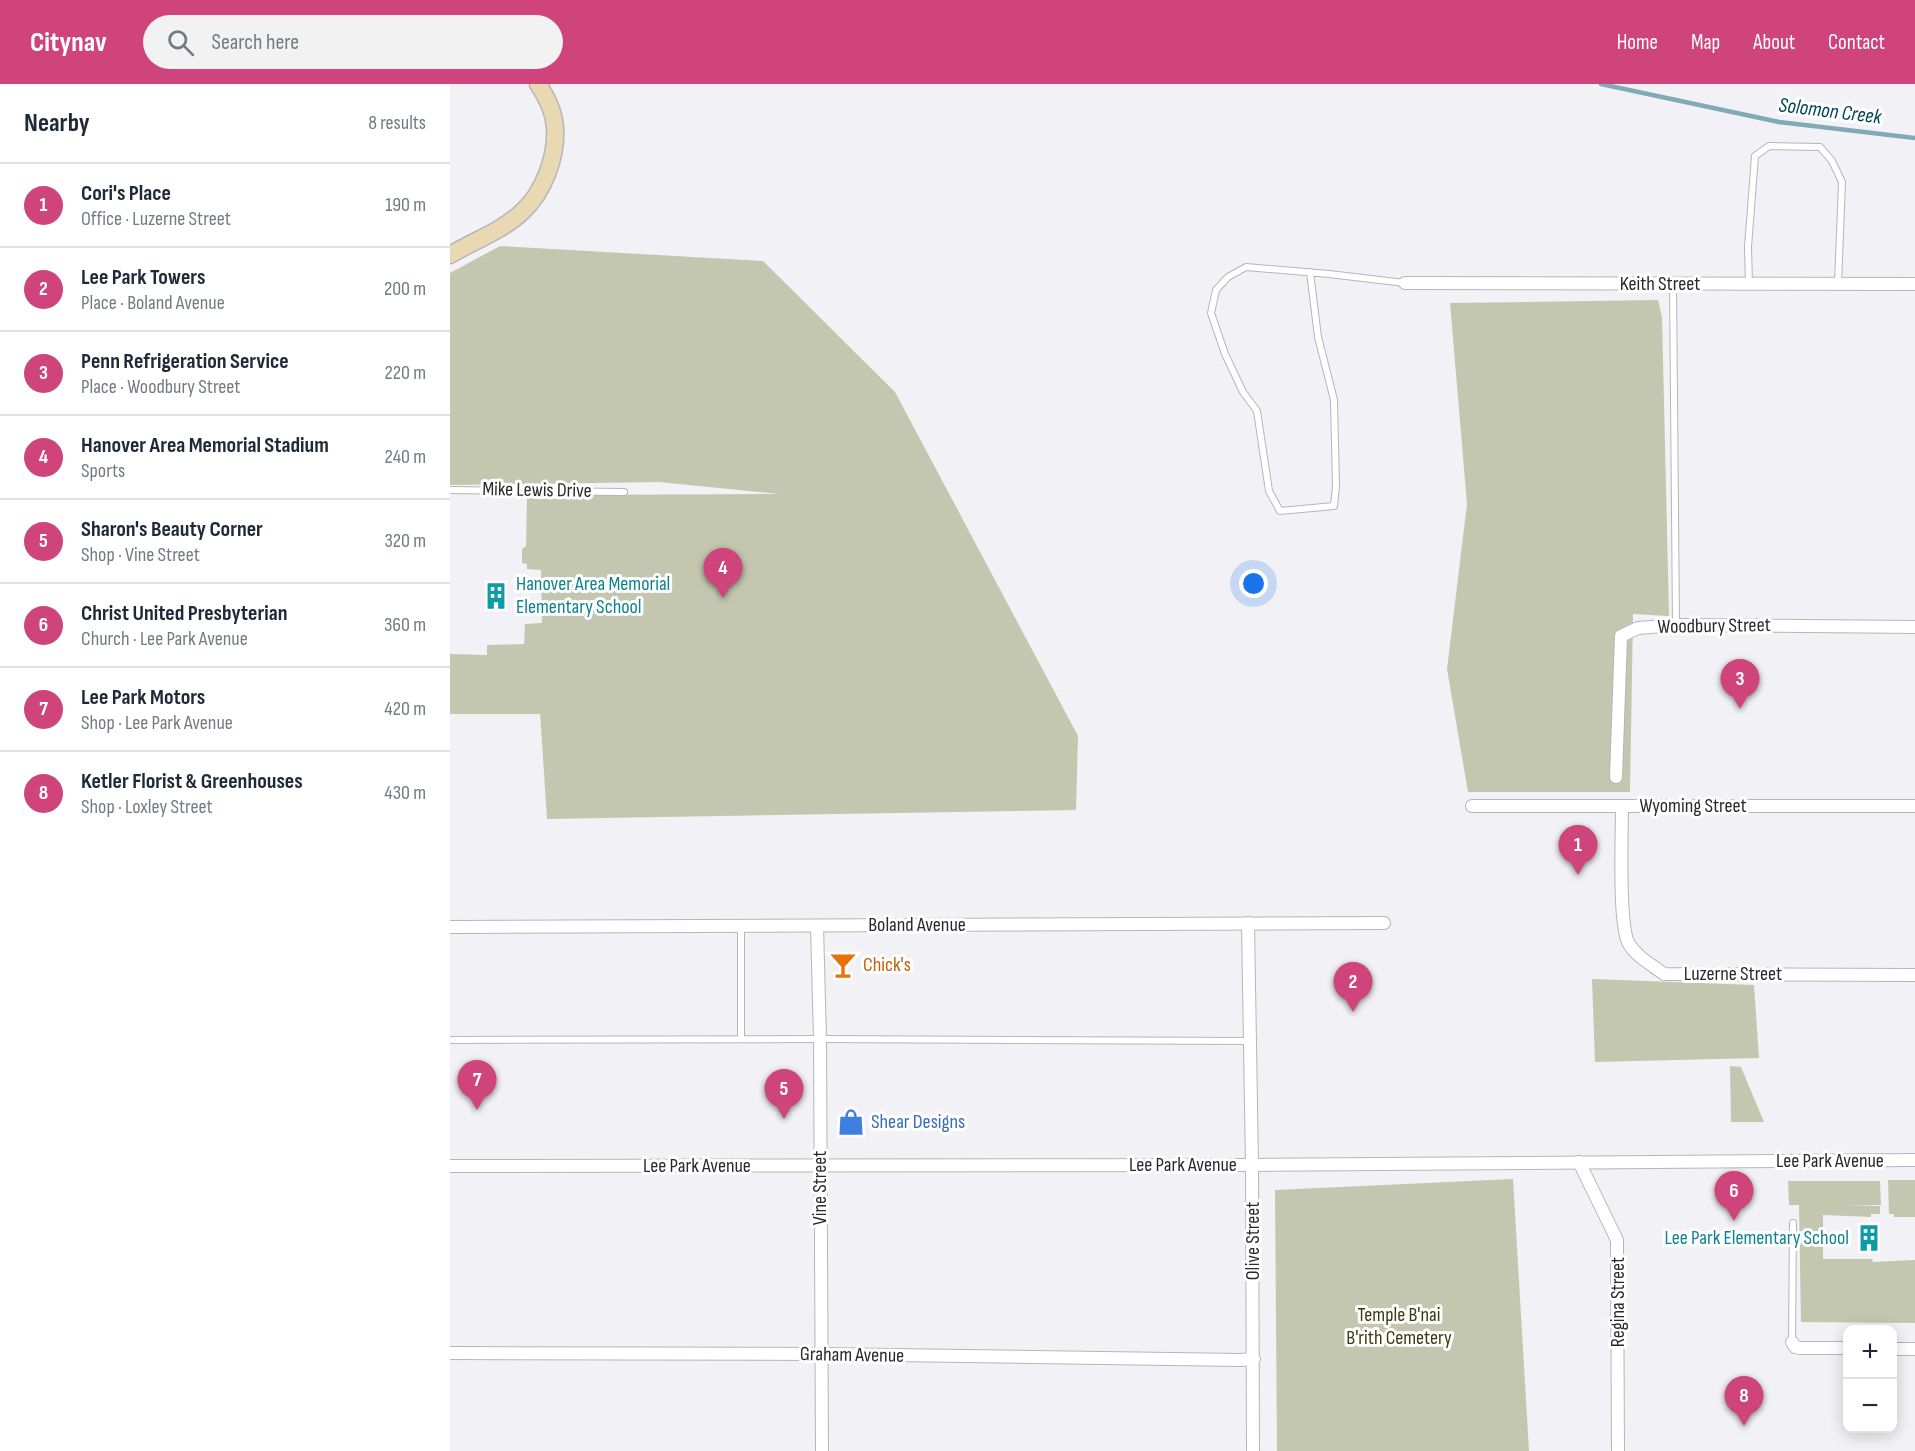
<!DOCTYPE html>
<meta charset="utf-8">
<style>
:root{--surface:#fff;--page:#f2f2f3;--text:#1f2937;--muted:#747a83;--line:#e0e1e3;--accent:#cf447b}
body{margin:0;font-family:"Sofia Sans Condensed",sans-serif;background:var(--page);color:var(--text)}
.controls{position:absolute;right:18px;bottom:18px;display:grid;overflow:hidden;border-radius:12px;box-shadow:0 3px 15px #0003}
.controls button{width:54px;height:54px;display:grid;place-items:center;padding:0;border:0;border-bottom:2px solid var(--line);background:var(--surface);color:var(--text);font:30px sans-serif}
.you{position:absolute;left:804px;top:500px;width:21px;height:21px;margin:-15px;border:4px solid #fff;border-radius:50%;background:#1a73e8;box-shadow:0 0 0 9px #1a73e833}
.badge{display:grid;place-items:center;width:39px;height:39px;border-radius:50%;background:var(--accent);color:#fff;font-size:20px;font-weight:700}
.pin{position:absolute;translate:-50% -50px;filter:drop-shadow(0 2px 3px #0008)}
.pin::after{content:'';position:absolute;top:32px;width:21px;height:18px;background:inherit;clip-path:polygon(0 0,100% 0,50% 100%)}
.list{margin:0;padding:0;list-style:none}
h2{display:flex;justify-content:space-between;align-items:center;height:78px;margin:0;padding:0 24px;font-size:26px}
h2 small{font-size:20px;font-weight:400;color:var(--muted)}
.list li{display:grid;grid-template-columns:39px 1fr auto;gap:18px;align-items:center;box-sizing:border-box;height:84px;padding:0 24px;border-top:2px solid var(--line)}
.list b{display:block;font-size:22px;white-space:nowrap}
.list p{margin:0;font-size:20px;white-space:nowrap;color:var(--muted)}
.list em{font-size:20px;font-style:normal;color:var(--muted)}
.icon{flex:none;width:33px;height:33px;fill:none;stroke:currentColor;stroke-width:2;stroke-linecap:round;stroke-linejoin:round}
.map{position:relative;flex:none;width:1465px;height:1367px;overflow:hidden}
header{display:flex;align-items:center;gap:36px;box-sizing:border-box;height:84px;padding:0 30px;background:var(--accent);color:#fff}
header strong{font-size:28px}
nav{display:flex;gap:33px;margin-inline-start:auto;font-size:21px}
.search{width:420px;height:54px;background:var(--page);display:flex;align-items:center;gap:15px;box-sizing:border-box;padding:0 21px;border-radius:33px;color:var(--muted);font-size:22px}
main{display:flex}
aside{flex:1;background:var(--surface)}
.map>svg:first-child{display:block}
.green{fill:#c4c7af}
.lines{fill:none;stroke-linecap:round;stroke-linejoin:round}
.stream{stroke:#7faab6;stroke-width:4.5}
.lane-casing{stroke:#b6b5b9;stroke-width:8}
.street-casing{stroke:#b6b5b9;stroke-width:14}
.secondary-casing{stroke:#b6b5b9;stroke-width:19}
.lane{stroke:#fff;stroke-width:6}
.street{stroke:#fff;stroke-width:12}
.secondary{stroke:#e9d9b2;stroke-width:16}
.labels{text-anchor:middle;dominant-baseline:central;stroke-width:6;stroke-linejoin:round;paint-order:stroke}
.street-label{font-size:20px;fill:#29292a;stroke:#fff}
.culture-label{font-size:20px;fill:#0d838f;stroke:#fff;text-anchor:start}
.food-label{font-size:20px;fill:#c56008;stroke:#fff;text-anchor:start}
.shop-label{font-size:20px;fill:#366cbe;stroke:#fff;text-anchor:start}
.park-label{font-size:20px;fill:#393b0f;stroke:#fff}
.water-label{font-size:21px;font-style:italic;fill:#014653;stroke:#fff}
</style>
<header>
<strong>Citynav</strong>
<div class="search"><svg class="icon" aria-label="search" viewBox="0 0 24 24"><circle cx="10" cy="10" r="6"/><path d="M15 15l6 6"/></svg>Search here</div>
<nav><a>Home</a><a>Map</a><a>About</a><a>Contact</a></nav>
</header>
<main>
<aside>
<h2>Nearby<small>8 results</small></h2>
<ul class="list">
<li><span class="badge">1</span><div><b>Cori's Place</b><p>Office · Luzerne Street</p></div><em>190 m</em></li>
<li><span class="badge">2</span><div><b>Lee Park Towers</b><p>Place · Boland Avenue</p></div><em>200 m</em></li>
<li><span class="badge">3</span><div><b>Penn Refrigeration Service</b><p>Place · Woodbury Street</p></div><em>220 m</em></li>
<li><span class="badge">4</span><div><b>Hanover Area Memorial Stadium</b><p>Sports</p></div><em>240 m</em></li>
<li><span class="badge">5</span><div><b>Sharon's Beauty Corner</b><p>Shop · Vine Street</p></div><em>320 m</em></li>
<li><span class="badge">6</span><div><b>Christ United Presbyterian</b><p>Church · Lee Park Avenue</p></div><em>360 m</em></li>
<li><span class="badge">7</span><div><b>Lee Park Motors</b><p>Shop · Lee Park Avenue</p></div><em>420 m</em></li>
<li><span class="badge">8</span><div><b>Ketler Florist &amp; Greenhouses</b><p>Shop · Loxley Street</p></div><em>430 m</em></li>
</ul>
</aside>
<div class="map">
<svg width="1465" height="1367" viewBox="0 0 1465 1367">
<rect width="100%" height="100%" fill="#f2f1f5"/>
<g class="green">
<polygon points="50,162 313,177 445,308 628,652 626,726 97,735 90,628 90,630 0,630 0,570 37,571 37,561 74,560 75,540 92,539 91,486 77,485 77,480 72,479 72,465 76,462 77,414 108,415 109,411 329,410 209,398 0,401 0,189"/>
<polygon points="1208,216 1212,233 1219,532 1183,530 1180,708 1018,708 997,585 1017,420 1000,219"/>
<polygon points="1142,895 1304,901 1309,974 1145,978"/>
<polygon points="1280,982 1291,983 1314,1038 1281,1038"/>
<polygon points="1063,1095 1079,1367 827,1367 825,1106"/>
<polygon points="1438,1096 1465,1096 1465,1133 1444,1133 1444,1130 1439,1130"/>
<polygon points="1338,1097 1430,1097 1431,1121 1397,1121 1430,1122 1430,1130 1421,1130 1421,1133 1373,1131 1373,1175 1422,1175 1423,1178 1465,1176 1465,1239 1351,1238 1349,1121 1339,1121"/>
</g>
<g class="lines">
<polyline class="stream" points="1151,0 1329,38 1465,54"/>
<defs>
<g id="lane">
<polyline points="860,188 868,253 884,316 886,402 884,422 830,427 819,407 807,327 793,308 775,270 761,229 766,206 778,193 796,183 879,190 955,199"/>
<polyline points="1223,200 1226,541"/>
<polyline points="1299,200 1298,163 1305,72 1319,62 1370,63 1382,77 1392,98 1388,200"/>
<polyline points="0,406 174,408"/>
<polyline points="291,955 291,842"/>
<polyline points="0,956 370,955 800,957"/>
<polyline points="1342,1258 1343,1139"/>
</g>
<g id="street">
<polyline points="955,199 1465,200"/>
<polyline points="1166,693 1171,552 1188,544 1226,541 1465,543"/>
<polyline points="1022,722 1465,722"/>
<path d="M1172,722C1172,748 1168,843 1179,860C1187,873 1202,881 1214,890L1465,891"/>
<polyline points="798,839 802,1081 803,1367"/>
<polyline points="367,842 370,955 372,1367"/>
<polyline points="0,843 934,839"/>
<polyline points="1129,1078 1167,1156 1168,1367"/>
<polyline points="0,1082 802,1081 1465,1076"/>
<polyline points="1342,1258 1345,1263 1350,1264 1398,1264"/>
<polyline points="1442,1265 1465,1265"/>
<polyline points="0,1269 371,1270 790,1276 804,1275"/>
</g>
<path id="secondary" d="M0,171C23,157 52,147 72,128C94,108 107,72 105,43C104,28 96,12 88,0"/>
</defs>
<use href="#lane" class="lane-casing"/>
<use href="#street" class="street-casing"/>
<use href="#secondary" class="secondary-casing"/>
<use href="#lane" class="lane"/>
<use href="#street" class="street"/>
<use href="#secondary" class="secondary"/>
</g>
<defs>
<symbol id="building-bare" viewBox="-9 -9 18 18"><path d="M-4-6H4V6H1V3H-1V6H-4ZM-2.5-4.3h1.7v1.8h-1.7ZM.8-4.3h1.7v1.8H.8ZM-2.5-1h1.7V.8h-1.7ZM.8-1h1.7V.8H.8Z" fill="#0f9aa8" stroke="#fff" stroke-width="2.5" paint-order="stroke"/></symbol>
<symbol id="bar-bare" viewBox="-9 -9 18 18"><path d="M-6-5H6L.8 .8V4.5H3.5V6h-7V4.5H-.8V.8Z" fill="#e8710a" stroke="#fff" stroke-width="2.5" paint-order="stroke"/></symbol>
<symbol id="shop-bare" viewBox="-9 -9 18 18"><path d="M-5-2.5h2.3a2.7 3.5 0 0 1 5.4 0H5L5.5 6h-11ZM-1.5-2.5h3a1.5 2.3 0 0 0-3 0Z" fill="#3f7fe0" stroke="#fff" stroke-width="2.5" paint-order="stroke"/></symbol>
</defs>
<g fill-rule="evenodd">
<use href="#building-bare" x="27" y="493" width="38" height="38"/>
<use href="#bar-bare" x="374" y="862" width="38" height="38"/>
<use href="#shop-bare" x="382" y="1019" width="38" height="38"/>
<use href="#building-bare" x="1400" y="1135" width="38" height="38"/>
</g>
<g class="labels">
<g class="street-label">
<text x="1210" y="200">Keith Street</text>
<text transform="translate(87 406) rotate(1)">Mike Lewis Drive</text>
<text transform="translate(1264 542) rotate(-1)">Woodbury Street</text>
<text x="1243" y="722">Wyoming Street</text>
<text x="467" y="841">Boland Avenue</text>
<text x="1283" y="890">Luzerne Street</text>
<text x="1380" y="1077">Lee Park Avenue</text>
<text x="733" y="1081">Lee Park Avenue</text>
<text x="247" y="1082">Lee Park Avenue</text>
<text transform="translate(370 1104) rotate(-90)">Vine Street</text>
<text transform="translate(803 1157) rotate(-90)">Olive Street</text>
<text transform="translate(1168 1218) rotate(-90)">Regina Street</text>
<text transform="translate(402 1271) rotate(1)">Graham Avenue</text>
</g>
<g class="culture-label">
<text x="66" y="500">Hanover Area Memorial<tspan x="66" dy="23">Elementary School</tspan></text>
<text x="1399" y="1154" text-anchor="end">Lee Park Elementary School</text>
</g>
<g class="food-label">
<text x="413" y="881">Chick's</text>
</g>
<g class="shop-label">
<text x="421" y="1038">Shear Designs</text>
</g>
<g class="park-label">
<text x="949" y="1231">Temple B'nai<tspan x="949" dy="23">B'rith Cemetery</tspan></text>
</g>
<g class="water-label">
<text transform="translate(1380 27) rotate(7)">Solomon Creek</text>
</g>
</g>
</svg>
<div class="controls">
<button>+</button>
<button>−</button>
</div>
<div class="you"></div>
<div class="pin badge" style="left:1128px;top:791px">1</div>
<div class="pin badge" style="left:903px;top:928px">2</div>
<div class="pin badge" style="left:1290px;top:625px">3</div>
<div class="pin badge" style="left:273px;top:514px">4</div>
<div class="pin badge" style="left:334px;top:1035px">5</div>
<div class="pin badge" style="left:1284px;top:1137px">6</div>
<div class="pin badge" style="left:27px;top:1026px">7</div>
<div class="pin badge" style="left:1294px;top:1342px">8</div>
</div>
</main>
